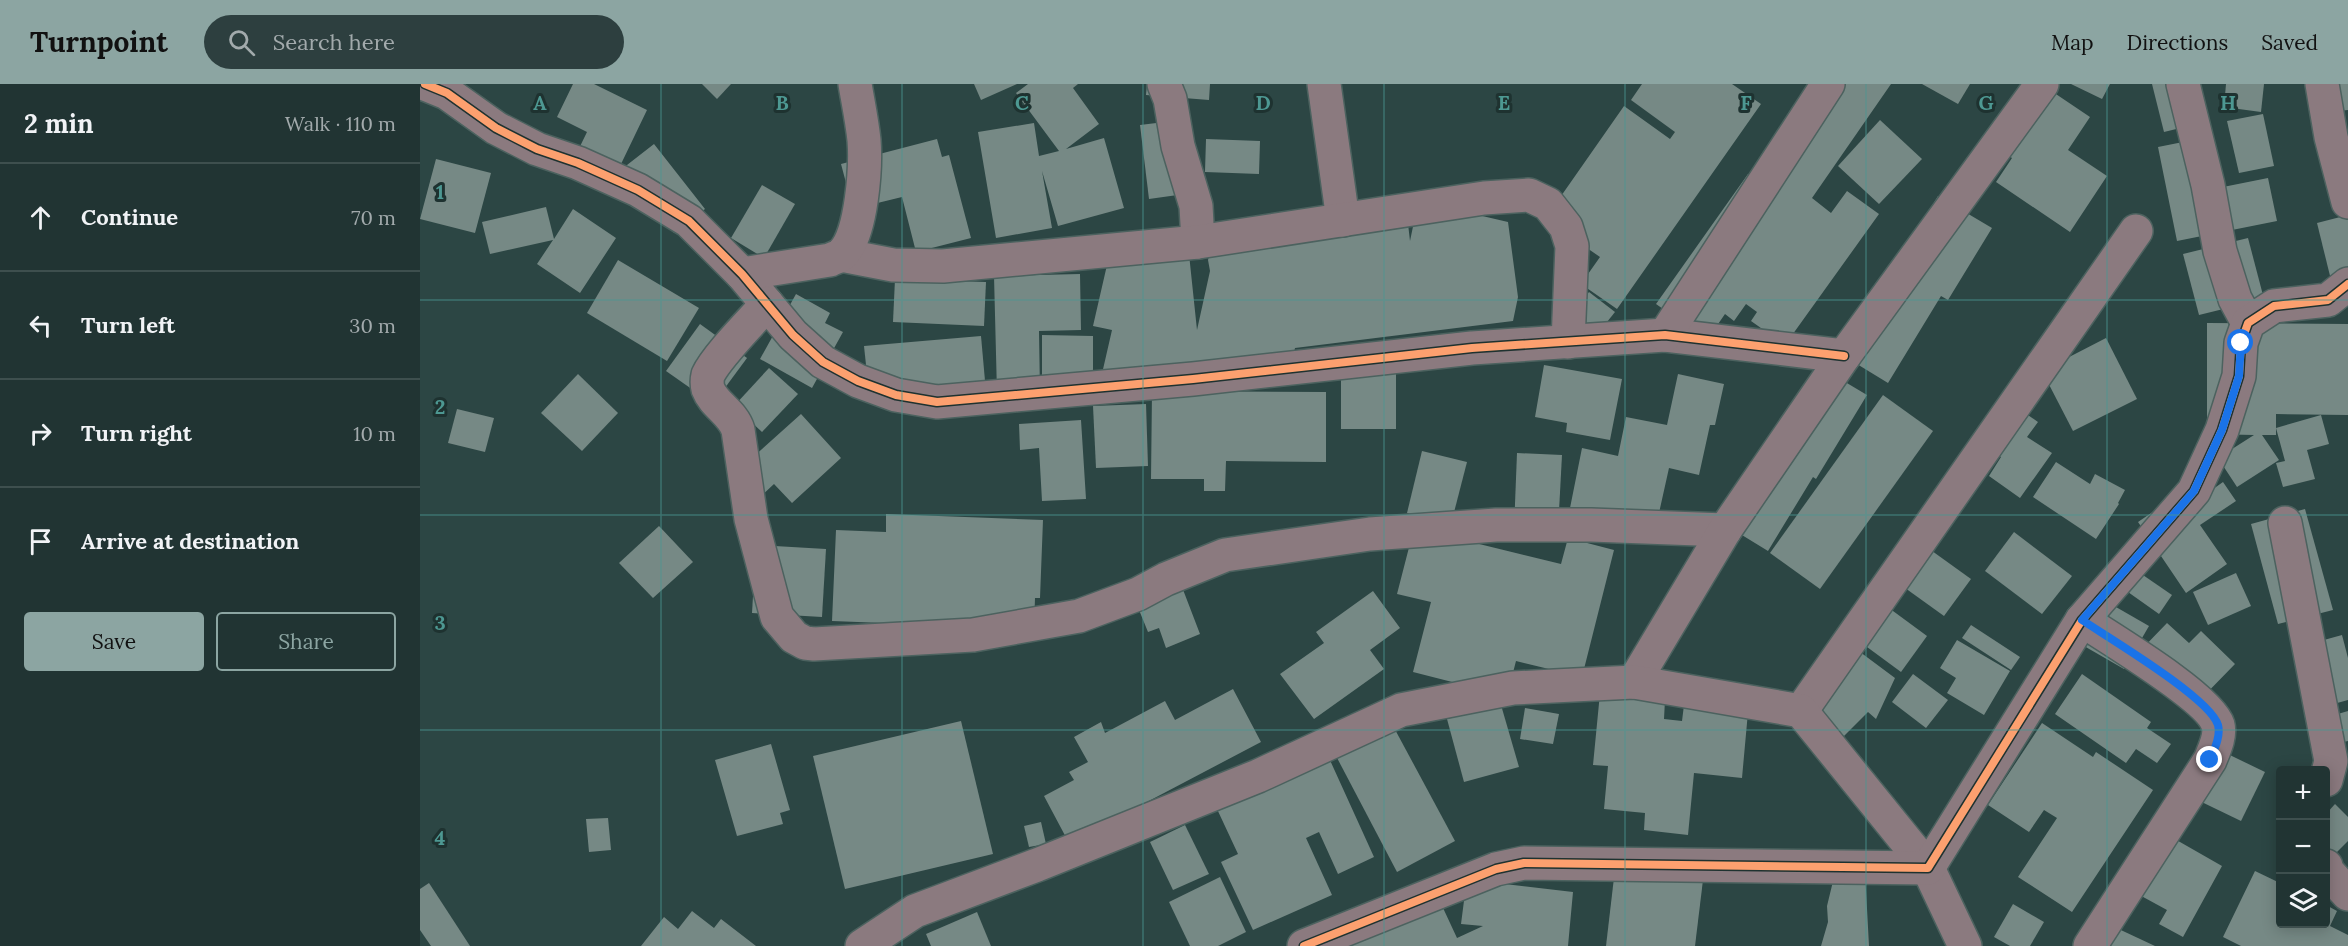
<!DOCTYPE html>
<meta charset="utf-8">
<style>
:root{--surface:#213433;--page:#2d3f3f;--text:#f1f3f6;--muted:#a2aaac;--line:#3e4f4e;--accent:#8ca5a2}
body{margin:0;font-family:Lora,serif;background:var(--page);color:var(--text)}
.controls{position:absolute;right:18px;bottom:18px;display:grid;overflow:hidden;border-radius:6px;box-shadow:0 3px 15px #0003}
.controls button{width:54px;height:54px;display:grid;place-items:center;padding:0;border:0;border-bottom:2px solid var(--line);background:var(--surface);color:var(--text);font:30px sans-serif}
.stop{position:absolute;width:18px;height:18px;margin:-14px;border:4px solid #1a73e8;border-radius:50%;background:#fff}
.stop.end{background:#1a73e8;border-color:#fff;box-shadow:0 2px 6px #0008}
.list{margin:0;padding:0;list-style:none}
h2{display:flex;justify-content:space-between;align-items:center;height:78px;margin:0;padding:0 24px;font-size:26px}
h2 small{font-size:20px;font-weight:400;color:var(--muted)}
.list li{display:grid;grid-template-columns:39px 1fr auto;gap:18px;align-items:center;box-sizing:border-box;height:108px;padding:0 24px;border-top:2px solid var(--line)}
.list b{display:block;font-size:22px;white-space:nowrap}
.list em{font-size:20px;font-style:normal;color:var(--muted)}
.actions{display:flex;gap:12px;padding:18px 24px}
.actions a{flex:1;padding:14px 0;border:2px solid var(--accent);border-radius:6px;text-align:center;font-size:21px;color:var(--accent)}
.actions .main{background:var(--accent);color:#111}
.icon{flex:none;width:33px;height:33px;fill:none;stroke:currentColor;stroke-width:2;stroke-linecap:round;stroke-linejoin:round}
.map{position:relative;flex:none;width:1928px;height:862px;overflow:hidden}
header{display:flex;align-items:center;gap:36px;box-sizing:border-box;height:84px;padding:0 30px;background:var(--accent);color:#111}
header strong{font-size:28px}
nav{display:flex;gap:33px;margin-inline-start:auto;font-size:21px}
.search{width:420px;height:54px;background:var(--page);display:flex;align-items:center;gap:15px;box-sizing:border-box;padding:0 21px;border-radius:33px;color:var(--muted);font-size:22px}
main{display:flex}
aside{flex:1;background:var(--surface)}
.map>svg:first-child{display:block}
.building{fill:#768985}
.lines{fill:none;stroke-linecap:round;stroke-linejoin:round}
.minor-casing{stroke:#4c625f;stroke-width:36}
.minor{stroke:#8b7a7f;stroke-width:33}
.cycleway-casing{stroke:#1e3230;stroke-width:11}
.cycleway{stroke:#fca06f;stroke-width:8}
.route{stroke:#1a73e8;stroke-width:8}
.grid{fill:none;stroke:#4d9892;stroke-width:1.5;stroke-opacity:0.55}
.grid-label{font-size:20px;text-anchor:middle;font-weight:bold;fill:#4d9892;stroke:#1e3230;stroke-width:6;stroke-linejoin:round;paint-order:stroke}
</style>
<header>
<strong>Turnpoint</strong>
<div class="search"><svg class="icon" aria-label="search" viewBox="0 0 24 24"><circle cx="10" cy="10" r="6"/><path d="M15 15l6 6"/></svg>Search here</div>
<nav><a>Map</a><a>Directions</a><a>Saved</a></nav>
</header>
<main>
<aside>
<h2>2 min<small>Walk · 110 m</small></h2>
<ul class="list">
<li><svg class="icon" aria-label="ahead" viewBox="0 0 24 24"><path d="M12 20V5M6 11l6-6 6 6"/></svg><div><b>Continue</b></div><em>70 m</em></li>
<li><svg class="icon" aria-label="left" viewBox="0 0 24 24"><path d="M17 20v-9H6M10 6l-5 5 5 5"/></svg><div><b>Turn left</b></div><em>30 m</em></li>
<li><svg class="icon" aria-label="right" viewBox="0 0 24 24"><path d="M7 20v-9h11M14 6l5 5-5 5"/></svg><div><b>Turn right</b></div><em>10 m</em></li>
<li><svg class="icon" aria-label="arrive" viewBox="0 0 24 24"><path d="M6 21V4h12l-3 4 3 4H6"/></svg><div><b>Arrive at destination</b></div></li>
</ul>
<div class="actions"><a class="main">Save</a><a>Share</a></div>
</aside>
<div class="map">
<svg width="1928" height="862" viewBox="0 0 1928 862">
<rect width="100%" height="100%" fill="#2c4644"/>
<g class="building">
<polygon points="153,0 174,0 227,26 189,105 149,85 167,48 137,33"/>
<polygon points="282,0 311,0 297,15"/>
<polygon points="554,0 597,0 561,16"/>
<polygon points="608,0 658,0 653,4 679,40 646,65 684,54 704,124 638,142 622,87 632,144 576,154 558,48 614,39 619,72 639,67 596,9"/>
<polygon points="727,0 790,0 789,16 726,11"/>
<polygon points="1222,0 1312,0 1341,20 1197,225 1161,200 1180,173 1125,135 1204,22 1250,55 1255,48 1211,16"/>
<polygon points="1399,0 1471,0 1392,114 1411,129 1427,107 1459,130 1365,261 1331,237 1337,228 1326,220 1314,237 1305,230 1287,256 1236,220 1328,90 1334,93"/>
<polygon points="1502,0 1550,0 1538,20"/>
<polygon points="1621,0 1670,33 1648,66 1687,92 1650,148 1576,98 1592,74 1566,56"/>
<polygon points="1651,0 1690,0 1682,15"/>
<polygon points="1732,0 1775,0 1785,38 1744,48"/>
<polygon points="1806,0 1844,0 1841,28 1804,23"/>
<polygon points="1905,0 1928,0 1928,26 1907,28"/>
<polygon points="1843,30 1854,82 1819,89 1807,37"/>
<polygon points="769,35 779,108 729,115 720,41"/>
<polygon points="1460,36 1502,75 1459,120 1418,82"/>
<polygon points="1788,53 1798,104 1848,94 1857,137 1757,157 1738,63"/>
<polygon points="517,55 522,73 529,71 551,154 496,168 482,113 433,125 421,80"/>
<polygon points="786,55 840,57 839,90 785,88"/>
<polygon points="234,60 285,125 254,149 229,116 198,88"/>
<polygon points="16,75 71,89 55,149 0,135"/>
<polygon points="342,101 375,120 344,174 311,154"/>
<polygon points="1518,112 1572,144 1528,216 1521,212 1468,299 1414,266 1442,235"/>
<polygon points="126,123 134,155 153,125 196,154 160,209 117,180 133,156 70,170 62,138"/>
<polygon points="996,128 1058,131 1088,138 1098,213 1093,237 875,264 869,291 681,294 692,246 673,242 687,181 769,170 777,246 790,187 788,176 793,156 987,131 990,157"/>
<polygon points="1928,131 1928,200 1913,204 1897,139"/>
<polygon points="1828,154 1844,215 1779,231 1763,170"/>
<polygon points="198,176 279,224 247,277 167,229"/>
<polygon points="660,190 661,246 619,247 620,309 577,309 574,192"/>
<polygon points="475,195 566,198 564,242 473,238"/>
<polygon points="1169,208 1195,228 1163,268 1137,247"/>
<polygon points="376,210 410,229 405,239 423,248 392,304 340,275"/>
<polygon points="1787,239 1928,240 1928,331 1856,330 1856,351 1842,351 1859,376 1817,403 1798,374 1834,351 1787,350"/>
<polygon points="280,240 327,274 293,320 246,287"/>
<polygon points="622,251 673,252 673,295 622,294"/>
<polygon points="561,252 566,308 448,300 444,262"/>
<polygon points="1686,254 1717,315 1653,347 1622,287"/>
<polygon points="1124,281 1202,295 1190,356 1146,348 1147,339 1115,333"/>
<polygon points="1400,283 1447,311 1396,395 1393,393 1348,467 1299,437"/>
<polygon points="349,284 378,310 342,348 314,322"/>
<rect x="921" y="287" width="55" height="58"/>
<polygon points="158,290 198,329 162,367 121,329"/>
<polygon points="1258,290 1304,300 1295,341 1290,341 1279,391 1249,384 1235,447 1192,433 1150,424 1162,364 1198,372 1206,333 1247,341"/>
<polygon points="732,307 906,308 906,378 806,377 805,407 784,407 784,395 731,395"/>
<polygon points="1463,311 1513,347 1400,505 1350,469"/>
<polygon points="726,320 728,382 676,384 673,322"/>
<polygon points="1592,320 1618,338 1607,353 1632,369 1600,414 1569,392 1581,373 1564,361"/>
<polygon points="37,325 74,334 65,368 28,359"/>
<polygon points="381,330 421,374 372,419 354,400 337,416 313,391"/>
<polygon points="1901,331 1909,360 1887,366 1895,395 1863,403 1856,379 1865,377 1856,344"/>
<polygon points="661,336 666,415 622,417 619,364 600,366 599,340"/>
<polygon points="1002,367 1047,378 1031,440 987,429"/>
<polygon points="1097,369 1142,371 1138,446 1094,445"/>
<polygon points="1636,378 1670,400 1675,390 1705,406 1698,419 1699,420 1676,455 1613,413"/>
<polygon points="1778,397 1786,410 1803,398 1816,417 1780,441 1807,480 1766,509 1718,438"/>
<polygon points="1885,425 1913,526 1858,540 1831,440"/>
<polygon points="466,430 623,436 620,514 615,514 614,545 412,537 416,446 466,448"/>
<polygon points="239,442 273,478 233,514 199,479"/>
<polygon points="994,444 1141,480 1148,454 1194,466 1162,593 1096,577 1087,612 993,588 1011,518 977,510"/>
<polygon points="1594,448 1652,492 1622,530 1565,487"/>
<polygon points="1494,454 1551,495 1524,532 1467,491"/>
<polygon points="336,461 406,465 402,533 332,529"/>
<polygon points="1704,478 1752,511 1739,530 1691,496"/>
<polygon points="1816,489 1831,522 1788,541 1773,508"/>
<polygon points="762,503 780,550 746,564 739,544 728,548 717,521"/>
<polygon points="953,507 980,544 950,566 964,585 894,635 860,590 904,559 896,548"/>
<polygon points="1454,513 1507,552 1481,588 1428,549"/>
<polygon points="1689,519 1729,542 1704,585 1664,562"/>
<polygon points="1747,539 1769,559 1781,547 1815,580 1777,619 1718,569"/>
<polygon points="1551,541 1600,573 1591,586 1542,554"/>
<polygon points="1922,551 1928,574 1928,616 1892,626 1875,564"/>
<polygon points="1537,556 1590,587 1564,631 1527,609 1536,594 1520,584"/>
<polygon points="1436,565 1475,594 1456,635 1448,628 1419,657 1398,626"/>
<polygon points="1493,590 1528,616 1506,644 1472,618"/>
<polygon points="1662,590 1731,638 1727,644 1751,660 1737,679 1716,665 1706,679 1635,630"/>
<polygon points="813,605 841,658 649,759 624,712 654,696 649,688 668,678 654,653 681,638 685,649 745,617 755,636"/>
<polygon points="1180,609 1245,616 1244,635 1262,637 1264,621 1328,628 1322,694 1274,689 1268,751 1224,746 1225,729 1184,725 1188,682 1173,681"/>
<polygon points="1081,621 1099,683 1044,698 1027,635"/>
<polygon points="1105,624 1139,630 1133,660 1100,655"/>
<polygon points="1928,627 1928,657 1919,659 1911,632"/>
<polygon points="541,637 573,770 425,805 393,672"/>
<polygon points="1622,639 1673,673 1676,668 1733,706 1652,828 1598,793 1637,734 1624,726 1609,748 1568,721"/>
<polygon points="972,640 1035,757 977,788 915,670"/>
<polygon points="351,660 370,726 360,729 363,740 317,752 295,676"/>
<polygon points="1787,660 1845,688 1821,737 1763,709"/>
<polygon points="909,674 954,773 918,790 899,748 886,754 912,811 833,846 801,778 818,770 797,725"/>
<polygon points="1915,720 1928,733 1928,757 1906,779 1906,730"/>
<polygon points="188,734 191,766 169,768 166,735"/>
<polygon points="621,738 626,760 609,763 604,742"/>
<polygon points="765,741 789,790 753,806 730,758"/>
<polygon points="1746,750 1802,782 1763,853 1739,840 1747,826 1714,808"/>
<polygon points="1195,785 1283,796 1275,862 1186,862"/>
<polygon points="1445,787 1449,862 1401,862 1408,838 1407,822 1415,789"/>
<polygon points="1835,787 1860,799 1860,840 1906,840 1906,821 1917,827 1910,842 1928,851 1928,862 1821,862 1803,853"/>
<polygon points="800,793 826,848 798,862 770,862 749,818"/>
<polygon points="1068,798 1153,808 1148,862 894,862 1017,811 1037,854 1063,842 1041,840 1045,809"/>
<polygon points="9,799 50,862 11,862 0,846 0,805"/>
<polygon points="1593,820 1624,838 1610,862 1590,862 1574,853"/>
<polygon points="272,827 294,844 301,835 336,862 221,862 244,833 258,845"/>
<polygon points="557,828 571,862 511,862 506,850"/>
<polygon points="1688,840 1735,862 1678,862"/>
</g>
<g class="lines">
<defs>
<g id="minor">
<polyline points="5,0 27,9 76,44 117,65 158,79 218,106 269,137 322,190 373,251 403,278 438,297 476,311 517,318 773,295 1052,264 1245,251 1424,272"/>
<polyline points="744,0 750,15 758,62 776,122 778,158"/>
<polyline points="904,0 923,136"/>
<polyline points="1763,0 1788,101 1800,167 1815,215 1828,239"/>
<polyline points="1902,0 1911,53 1928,118"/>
<polyline points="421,171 473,181 523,182 778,158 1064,114 1109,111 1128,120 1146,143 1152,162 1148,258"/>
<path d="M322,190L410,176C413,174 419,173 422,170C442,151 446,82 444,56C442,37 438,18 435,0"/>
<path d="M347,220C333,236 296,273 288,291C287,295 287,301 288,305C294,321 313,329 318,346L331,435L357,533L374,553L385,559L394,560L553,551L659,532L718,510L746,495L805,471L950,450L1076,441H1171L1305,446"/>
<polyline points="1245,251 1408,0"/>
<polyline points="1865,439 1911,677 1906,696"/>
<path d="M1662,536C1689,554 1790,614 1798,641C1801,652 1794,666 1790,676L1670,862"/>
<polyline points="1214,598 1305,446 1424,272 1622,0"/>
<polyline points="1381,627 1716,147"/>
<polyline points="1906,782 1907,787 1928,810"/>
<polyline points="442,862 495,827 617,781 838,692 981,626 1093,604 1214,598 1381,627 1508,784 1545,862"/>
<polyline points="884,862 1076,785 1104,779 1508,784 1662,536 1774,407 1802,346 1819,292 1821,259 1828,239 1854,222 1908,216 1928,200"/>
</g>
</defs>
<use href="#minor" class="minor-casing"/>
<use href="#minor" class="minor"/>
<defs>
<g id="cycleway">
<polyline points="5,0 27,9 76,44 117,65 158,79 218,106 269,137 322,190 373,251 403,278 438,297 476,311 517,318 773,295 1052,264 1245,251 1424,272"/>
<polyline points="884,862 1076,785 1104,779 1508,784 1662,536 1774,407 1802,346 1819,292 1821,259 1828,239 1854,222 1908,216 1928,200"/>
</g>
</defs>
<use href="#cycleway" class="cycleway-casing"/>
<use href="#cycleway" class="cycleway"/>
</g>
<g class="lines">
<path class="route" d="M1790,676C1794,666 1801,652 1798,641C1790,614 1689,554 1662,536L1774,407L1802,346L1819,292L1821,259"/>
</g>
<path class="grid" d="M241,0V862M482,0V862M723,0V862M964,0V862M1205,0V862M1446,0V862M1687,0V862M0,216H1928M0,431H1928M0,646H1928"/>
<g class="grid-label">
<text x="120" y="26">A</text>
<text x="362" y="26">B</text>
<text x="602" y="26">C</text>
<text x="843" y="26">D</text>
<text x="1084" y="26">E</text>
<text x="1326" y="26">F</text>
<text x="1566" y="26">G</text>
<text x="1808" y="26">H</text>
<text x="20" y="115">1</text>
<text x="20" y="330">2</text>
<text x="20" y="546">3</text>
<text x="20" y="761">4</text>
</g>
</svg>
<div class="controls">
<button>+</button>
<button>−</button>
<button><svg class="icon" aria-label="layers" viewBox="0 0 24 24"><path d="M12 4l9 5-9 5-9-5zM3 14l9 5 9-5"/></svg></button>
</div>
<div class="stop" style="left:1821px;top:259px"></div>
<div class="stop end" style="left:1790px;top:676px"></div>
</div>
</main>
